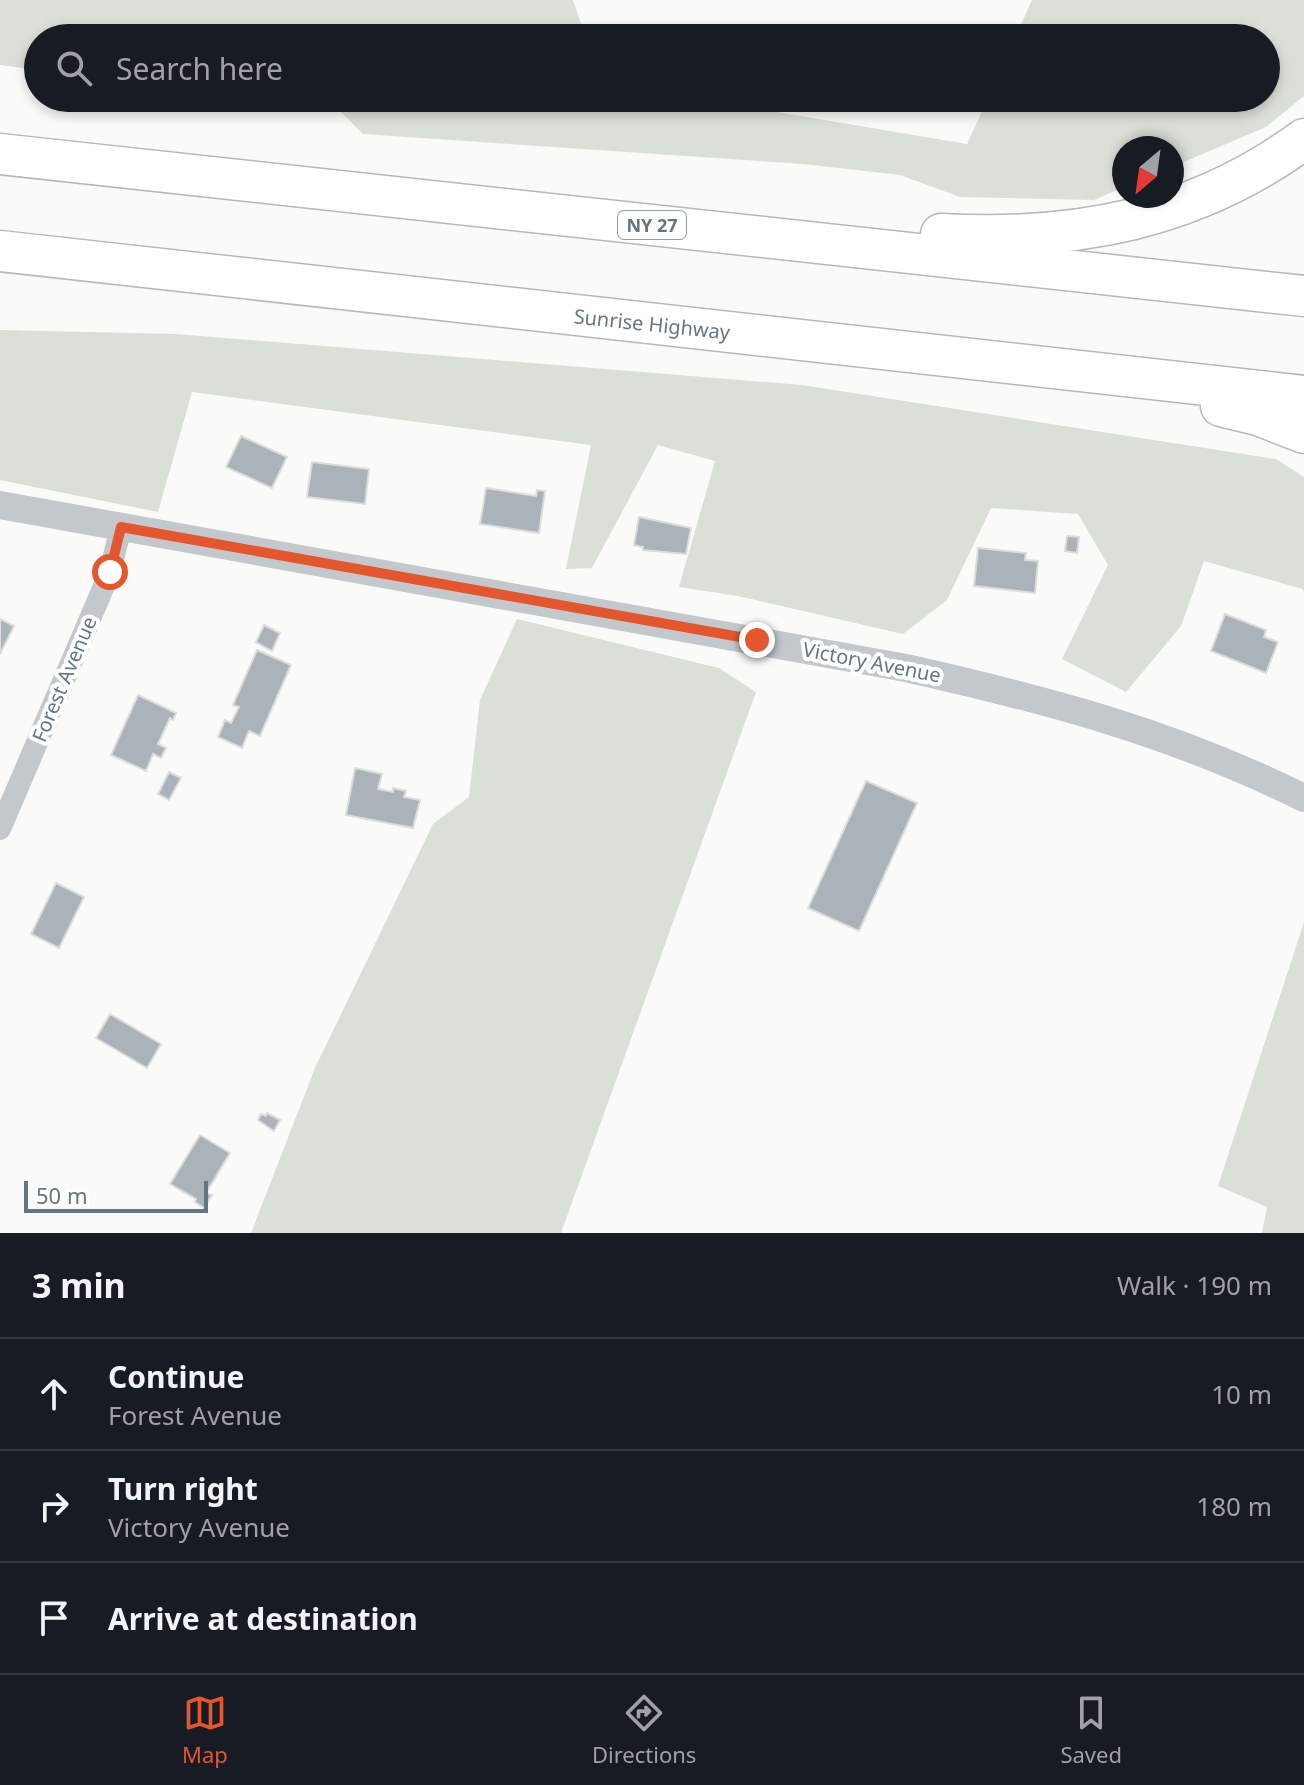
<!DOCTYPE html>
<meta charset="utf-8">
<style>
:root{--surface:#171b24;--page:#20242c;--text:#f1f3f6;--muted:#9ea1a6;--line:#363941;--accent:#e4572e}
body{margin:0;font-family:"Noto Sans",sans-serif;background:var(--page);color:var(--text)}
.compass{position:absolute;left:1112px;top:136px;width:72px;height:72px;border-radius:50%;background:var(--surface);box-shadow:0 4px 12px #0003;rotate:209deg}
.scale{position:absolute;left:24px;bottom:20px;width:184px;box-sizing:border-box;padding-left:8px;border:4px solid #657683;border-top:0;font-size:22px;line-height:28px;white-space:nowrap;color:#657683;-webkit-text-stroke:6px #fff;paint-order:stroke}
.stop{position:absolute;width:24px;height:24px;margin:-18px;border:6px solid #e4572e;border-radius:50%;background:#fff}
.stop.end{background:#e4572e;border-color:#fff;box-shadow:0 2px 8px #0008}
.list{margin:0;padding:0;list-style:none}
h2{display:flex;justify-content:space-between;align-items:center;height:104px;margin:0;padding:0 32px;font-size:34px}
h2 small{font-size:26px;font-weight:400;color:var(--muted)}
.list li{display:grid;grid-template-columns:52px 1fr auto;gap:24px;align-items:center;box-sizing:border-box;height:112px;padding:0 32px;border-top:2px solid var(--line)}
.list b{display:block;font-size:30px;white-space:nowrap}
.list p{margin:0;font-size:26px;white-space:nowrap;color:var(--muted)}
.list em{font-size:26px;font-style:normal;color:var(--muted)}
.icon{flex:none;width:44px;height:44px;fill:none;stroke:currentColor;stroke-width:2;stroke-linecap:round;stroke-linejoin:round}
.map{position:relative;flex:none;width:1304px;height:1233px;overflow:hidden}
.search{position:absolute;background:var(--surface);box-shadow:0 4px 12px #0003;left:24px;right:24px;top:24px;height:88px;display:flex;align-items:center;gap:20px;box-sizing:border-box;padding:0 28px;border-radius:44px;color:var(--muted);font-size:30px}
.sheet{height:440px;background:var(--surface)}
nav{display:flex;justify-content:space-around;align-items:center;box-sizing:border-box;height:112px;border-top:2px solid var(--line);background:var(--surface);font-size:22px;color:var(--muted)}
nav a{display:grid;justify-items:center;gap:4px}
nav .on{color:var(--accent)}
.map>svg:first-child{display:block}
.green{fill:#dadfd7}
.building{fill:#aab3b9;stroke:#dcdcda;stroke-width:2}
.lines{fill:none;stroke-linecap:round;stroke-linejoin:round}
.motorway-casing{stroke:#b4b9bd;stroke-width:43}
.minor{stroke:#c3c8cc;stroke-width:22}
.tertiary{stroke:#c3c8cc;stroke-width:28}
.motorway{stroke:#fff;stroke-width:40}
.route{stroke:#e4572e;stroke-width:10}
.labels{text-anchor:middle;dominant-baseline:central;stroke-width:8;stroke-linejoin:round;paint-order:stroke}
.shield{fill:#fff;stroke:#939fa8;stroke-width:2}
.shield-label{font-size:18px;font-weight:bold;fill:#657683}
.street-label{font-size:20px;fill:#657683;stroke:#fff}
</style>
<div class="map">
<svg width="1304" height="1233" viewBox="0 0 1304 1233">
<rect width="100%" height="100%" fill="#fafaf8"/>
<g class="green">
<polygon points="0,0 573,0 586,38 38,38 38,70 0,65"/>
<polygon points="1032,0 1304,0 1304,96 1266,127 1172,167 1172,148 1124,148 1124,187 1094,200 960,197 900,175 803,164 363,134 340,111 243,98 721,98 741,106 967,144 988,98 1266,98 1266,38 1015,38"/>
<polygon points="0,330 176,334 802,385 1276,459 1304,477 1304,593 1303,589 1204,561 1181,626 1126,692 1062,659 1108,565 1078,514 991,508 947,600 903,634 738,596 679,587 715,461 658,445 592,568 566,569 591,445 192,392 158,512 0,480"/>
<polygon points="517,619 719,668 756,692 561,1233 251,1233 315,1068 433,824 469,797 480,700"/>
<polygon points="1304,922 1304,1233 1262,1233 1267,1207 1218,1186"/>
</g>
<g class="building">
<polygon points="241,436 287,457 272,488 226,467"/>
<polygon points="312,462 369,469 365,504 307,497"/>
<polygon points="486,488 536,496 537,490 545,491 539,533 480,524"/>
<polygon points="639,517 691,528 686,554 643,550 643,547 634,545"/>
<polygon points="1067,536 1079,537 1077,553 1065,551"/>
<polygon points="978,548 1026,553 1025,560 1038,561 1035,593 974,586"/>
<polygon points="1225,614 1266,630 1264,637 1278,642 1266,673 1211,651"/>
<polygon points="0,619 14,626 0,654"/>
<polygon points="264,625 280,633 272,651 256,642"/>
<polygon points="257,650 291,665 260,736 249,731 242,748 218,737 225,720 231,723 239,707 233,705"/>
<polygon points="138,695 176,713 173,720 170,718 158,744 166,748 161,758 153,754 146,771 111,755"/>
<polygon points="355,768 382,774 378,789 393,792 393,788 406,791 404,797 420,800 413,828 346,815"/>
<polygon points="169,772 181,778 169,800 158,794"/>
<polygon points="866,781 917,803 859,931 808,908"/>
<polygon points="56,883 84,897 59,948 31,934"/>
<polygon points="110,1014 161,1044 147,1068 96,1038"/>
<polygon points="267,1113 280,1120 274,1131 258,1120 261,1114 266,1116"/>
<polygon points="200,1135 230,1153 206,1193 212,1195 204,1208 195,1202 196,1199 170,1184"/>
</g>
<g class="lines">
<defs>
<g id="motorway">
<polyline points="0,154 1304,296"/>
<path d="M941,234C1075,241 1194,220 1304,139"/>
<polyline points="0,251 1304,396"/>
<polyline points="1221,406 1258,415 1304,433"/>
</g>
</defs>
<use href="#motorway" class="motorway-casing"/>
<polyline class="minor" points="0,829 110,572 121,527"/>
<path class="tertiary" d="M0,505L906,668C1048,700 1173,733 1304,798"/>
<use href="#motorway" class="motorway"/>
</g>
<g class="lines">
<polyline class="route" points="110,572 121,527 757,640"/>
</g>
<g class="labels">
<rect class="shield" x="618" y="211" width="68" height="28" rx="6"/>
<g class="shield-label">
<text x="652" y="225">NY 27</text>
</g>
<g class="street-label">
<text transform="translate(652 324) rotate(6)">Sunrise Highway</text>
<text transform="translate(872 662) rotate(11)">Victory Avenue</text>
<text transform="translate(64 679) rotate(-67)">Forest Avenue</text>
</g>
</g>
</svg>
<svg class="compass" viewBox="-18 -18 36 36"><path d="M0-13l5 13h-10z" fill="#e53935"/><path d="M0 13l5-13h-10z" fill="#9ea1a6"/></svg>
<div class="scale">50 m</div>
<div class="stop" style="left:110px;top:572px"></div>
<div class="stop end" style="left:757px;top:640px"></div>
<div class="search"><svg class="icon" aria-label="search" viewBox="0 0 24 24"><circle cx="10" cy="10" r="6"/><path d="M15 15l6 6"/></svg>Search here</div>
</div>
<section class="sheet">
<h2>3 min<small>Walk · 190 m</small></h2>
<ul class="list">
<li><svg class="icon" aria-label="ahead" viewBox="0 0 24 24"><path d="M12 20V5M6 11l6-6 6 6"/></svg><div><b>Continue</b><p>Forest Avenue</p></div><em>10 m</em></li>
<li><svg class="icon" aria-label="right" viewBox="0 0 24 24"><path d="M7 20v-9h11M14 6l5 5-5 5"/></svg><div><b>Turn right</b><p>Victory Avenue</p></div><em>180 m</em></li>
<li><svg class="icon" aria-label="arrive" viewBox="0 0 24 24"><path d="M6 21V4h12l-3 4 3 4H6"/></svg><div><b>Arrive at destination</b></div></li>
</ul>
</section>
<nav>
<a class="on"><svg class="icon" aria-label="map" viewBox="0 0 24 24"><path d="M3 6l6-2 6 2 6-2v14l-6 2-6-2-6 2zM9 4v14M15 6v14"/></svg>Map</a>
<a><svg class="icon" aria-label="directions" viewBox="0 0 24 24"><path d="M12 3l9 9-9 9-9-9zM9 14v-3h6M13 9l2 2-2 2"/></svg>Directions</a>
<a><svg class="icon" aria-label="saved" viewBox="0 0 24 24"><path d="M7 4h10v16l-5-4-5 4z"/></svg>Saved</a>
</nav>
